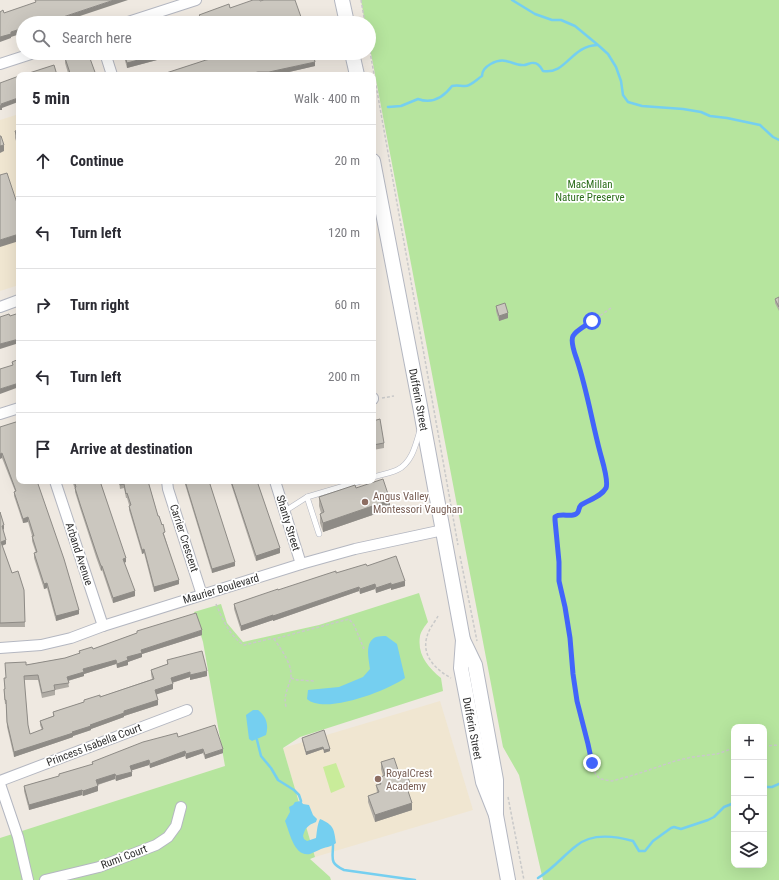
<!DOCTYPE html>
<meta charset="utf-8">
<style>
:root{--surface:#fff;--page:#f2f2f3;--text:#2b2b33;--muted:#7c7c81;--line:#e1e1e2}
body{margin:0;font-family:"Roboto Condensed",sans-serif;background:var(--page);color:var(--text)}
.controls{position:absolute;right:12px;bottom:12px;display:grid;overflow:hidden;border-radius:8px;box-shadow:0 4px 16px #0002}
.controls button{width:36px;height:36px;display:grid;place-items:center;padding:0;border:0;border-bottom:1px solid var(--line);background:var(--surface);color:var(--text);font:20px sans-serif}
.stop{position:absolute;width:12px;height:12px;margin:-9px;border:3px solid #4264fb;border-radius:50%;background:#fff}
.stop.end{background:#4264fb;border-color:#fff;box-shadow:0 1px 4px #0008}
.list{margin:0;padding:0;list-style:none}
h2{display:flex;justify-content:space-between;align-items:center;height:52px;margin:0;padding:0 16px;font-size:17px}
h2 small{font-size:13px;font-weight:400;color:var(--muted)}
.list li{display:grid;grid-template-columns:26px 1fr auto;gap:12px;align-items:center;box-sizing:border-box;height:72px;padding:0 16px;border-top:1px solid var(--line)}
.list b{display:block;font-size:15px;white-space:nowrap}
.list em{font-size:13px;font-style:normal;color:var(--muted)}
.icon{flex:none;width:22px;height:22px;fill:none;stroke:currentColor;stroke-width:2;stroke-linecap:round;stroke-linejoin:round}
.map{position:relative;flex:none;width:779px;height:880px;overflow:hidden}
.search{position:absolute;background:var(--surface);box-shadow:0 4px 16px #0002;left:16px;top:16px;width:360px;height:44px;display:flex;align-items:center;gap:10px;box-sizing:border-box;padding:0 14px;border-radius:22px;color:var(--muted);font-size:15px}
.panel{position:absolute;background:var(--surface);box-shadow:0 4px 16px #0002;left:16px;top:72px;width:360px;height:412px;border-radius:8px}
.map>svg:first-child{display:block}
.education{fill:#f0e6d1}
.green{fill:#b6e59e;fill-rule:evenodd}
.pitch{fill:#c9ec9a}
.water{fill:#75cff0}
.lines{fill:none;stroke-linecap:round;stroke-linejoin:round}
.stream{stroke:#75cff0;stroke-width:2.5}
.service-casing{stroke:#b4b7c1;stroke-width:6}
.minor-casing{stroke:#b4b7c1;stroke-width:12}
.secondary-casing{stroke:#b4b7c1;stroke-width:16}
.path{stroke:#c9c9c9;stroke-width:1.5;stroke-dasharray:3 2;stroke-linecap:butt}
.service{stroke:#fff;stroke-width:5}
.minor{stroke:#fff;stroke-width:10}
.secondary{stroke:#fff;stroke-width:14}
.wall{fill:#afaba4}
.shaded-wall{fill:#8e8b86}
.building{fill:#cbc7bf;stroke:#8e8b86}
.route{stroke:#4264fb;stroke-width:5}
.education-dot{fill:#8d6e63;stroke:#fff;stroke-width:1.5}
.labels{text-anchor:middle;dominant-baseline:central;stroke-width:3.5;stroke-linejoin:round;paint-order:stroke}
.park-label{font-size:11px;fill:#2c6e1b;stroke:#fff}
.street-label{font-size:11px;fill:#2e2e2e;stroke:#fff}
.education-label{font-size:11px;fill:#785e54;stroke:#fff;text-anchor:start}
</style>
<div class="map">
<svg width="779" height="880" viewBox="0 0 779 880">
<rect width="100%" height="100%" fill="#efe9e1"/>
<g class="education">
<polygon points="19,114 19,285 0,291 0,120"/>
<polygon points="440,701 473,810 315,857 283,748"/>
</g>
<g class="green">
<path d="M361,0H779V880H543L519,775L503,747L369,43V23H365ZM734,727H764V865H734Z"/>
<path d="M419,593L428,622C425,626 421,631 420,636C417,655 428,667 441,678L443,691L300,737L283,748L315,857L310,859L330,877L331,880H0V838L225,766L203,642L194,612L221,604L227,623L243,642L319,625Z"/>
</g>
<polygon class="pitch" points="336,763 345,787 331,793 323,767"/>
<g class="water">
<path d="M386,636L397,644L405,678C387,691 324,715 307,699L308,690L339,687L363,677L370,669C369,659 364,642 376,637C379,636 383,636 386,636Z"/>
<path d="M253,710H258C266,716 269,725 266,735L252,741L249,739L246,715Z"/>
<path d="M301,801L303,804L309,805L313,815L317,819L316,822C308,825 305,828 303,836L304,839L307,841L316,838C317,832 317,825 320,819C334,825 334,829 336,843C332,847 324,847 319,850C316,851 313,853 310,854C294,857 290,833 285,821L290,812L289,807L293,805L295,802Z"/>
</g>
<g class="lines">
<g class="stream">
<polyline points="512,0 535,14 552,20 561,20 575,26 598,45 608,54 616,67 621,81 623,95 628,102 642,106 683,109 701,112 710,116 727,118 760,125 773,137 779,140"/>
<path d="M388,107L401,106L418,99C432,104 443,98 452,86C457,85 460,86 465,86C471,86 477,79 482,76C482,66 497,59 506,61C511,62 517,65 522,65C526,66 530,62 534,63C539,63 541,68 543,71C566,75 571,46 597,45"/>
<polyline points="257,740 261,756 271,768 278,780 294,790 299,795 301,801"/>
<polyline points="764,787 772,787 779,784"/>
<path d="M333,845C333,859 329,863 344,870L415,880"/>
<path d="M538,878C553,869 563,856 576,846C591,833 615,836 633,841L639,851H645L653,841L671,828L674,827L681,829L708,820L714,817L724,807L734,803"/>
</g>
<defs>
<g id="service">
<path d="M373,477C381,475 390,473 397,470C412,463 416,444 420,430"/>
<polyline points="307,497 319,534"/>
<polyline points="285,511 307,497 361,481"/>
</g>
<g id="minor">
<polyline points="125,23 196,0"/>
<polyline points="105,53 112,75"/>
<polyline points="0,64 34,53"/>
<polyline points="0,307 19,300"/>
<polyline points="373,398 373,399"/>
<polyline points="0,414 19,408"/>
<polyline points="55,481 103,626"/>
<polyline points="167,481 168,489 202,595"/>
<polyline points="275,481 301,564"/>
<polyline points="0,648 41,645 71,638 103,626 301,564 355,549 443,530"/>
<polyline points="0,781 187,710"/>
<polyline points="0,784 18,837 28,880"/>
<polyline points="45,880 99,867 156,845 168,837 176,826 181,807"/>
</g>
<g id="secondary">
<polyline points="342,0 347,23"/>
<polyline points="352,53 357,75"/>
<path id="s1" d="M373,161L420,406L463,640L461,668L483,782L496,815"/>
<polyline points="463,640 475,665 496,780 496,815 508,880"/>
</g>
</defs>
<use href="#service" class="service-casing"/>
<use href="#minor" class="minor-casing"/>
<use href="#secondary" class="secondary-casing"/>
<g class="path">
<polyline points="361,0 365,23"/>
<polyline points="369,46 458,545"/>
<path d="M611,308L577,332L573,335L572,338L575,354L588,398L604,466L607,485L605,489L602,492L594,499L581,505C579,507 579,510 578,512C574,518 561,512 555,517V520L559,562V581L565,607L570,639L571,657L577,701L595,773L600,779L612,781L634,775L675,761L692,757L717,754L734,748"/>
<polyline points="382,398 394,396"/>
<polyline points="460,556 477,641"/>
<path d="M216,604C222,618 230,637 244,645L269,639H274L349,619L354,625L364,649"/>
<path d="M438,616C436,620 432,625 430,629C418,652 433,668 451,678"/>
<path d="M274,639C281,649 292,664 291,676C289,688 283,694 286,707"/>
<polyline points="291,678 297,680 315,681"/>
<polyline points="764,746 779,745"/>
<polyline points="508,797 524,880"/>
</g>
<use href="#service" class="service"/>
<use href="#minor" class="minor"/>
<use href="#secondary" class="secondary"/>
</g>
<g class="wall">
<polygon points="123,53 173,53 157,58 157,60 127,68"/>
<polygon points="65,58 96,75 68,73 65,63"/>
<polygon points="315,66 276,75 160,75"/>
<polygon points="19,130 19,150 15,138 15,131"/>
<polygon points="779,297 779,311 775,303 775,299"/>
<polygon points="496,306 508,318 499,321 496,311"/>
<polygon points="373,421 384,443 384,448 373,450"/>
<polygon points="0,427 19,481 79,614 56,621 47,588 44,589 34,558 34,553 36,553 32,541 32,536 28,522 23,523 14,496 14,492 15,491 2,458"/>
<polygon points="72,481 100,481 126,562 124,563 135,596 113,603 102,570 101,571 96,557 80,508 75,492 75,489"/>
<polygon points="119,481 148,481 158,516 165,537 179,584 154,592 144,553 142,554 129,510 129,505 127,498 126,498 124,488 120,489"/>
<polygon points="184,481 209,481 235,566 212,573"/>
<polygon points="230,481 257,481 280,553 256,561"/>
<polygon points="356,488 390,509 323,532 320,523 320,514 321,513 319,506 319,497"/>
<polygon points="0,512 4,529 3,530 6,544 2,546 12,573 24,590 25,627 0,627"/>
<polygon points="367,566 405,586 391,590 391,588 376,593 375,589 360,594 359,591 273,621 273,620 241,631 234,609 234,604 336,573"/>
<polygon points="137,631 202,635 142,654 142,657 128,662 128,665 117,668 116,664 84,674 84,676 68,681 69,687 55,690 55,695 42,698 38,680 24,680 28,725 30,734 42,730 40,725 40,721 53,716 53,712 84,702 84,700 100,697 152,679 151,674 151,670 167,664 167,660 207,676 190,680 190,677 172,683 173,689 156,694 158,705 124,716 124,717 91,729 91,730 73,736 73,737 14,757 7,727 6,704 5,704 4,694 4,689 5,689 4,678 6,678 26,665 65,658 79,654 79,651 93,649 137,633"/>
<polygon points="178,737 223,753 205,759 203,753 186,759 185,756 150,768 149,765 131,770 132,776 116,781 115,779 98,785 98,791 83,796 82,795 29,810 24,791 24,786 59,776 59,774 92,765 92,762"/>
<polygon points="302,738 330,751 324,753 323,749 306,755 302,740"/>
<polygon points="381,762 399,773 410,790 408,791 412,810 375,822 368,802 368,796 377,793 376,785 379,784 379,779 381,778 381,777 383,776 381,769"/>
</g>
<g class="shaded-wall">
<polygon points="114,0 128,0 59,23 45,23"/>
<polygon points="301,17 301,22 298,23 286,23 286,22"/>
<polygon points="285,18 285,22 270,23"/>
<polygon points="269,19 269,23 257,23"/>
<polygon points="23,28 23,33 11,37 11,38 0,42 0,37 11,32"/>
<polygon points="158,53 173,53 157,58 157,60 127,68 127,63"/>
<polygon points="315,62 315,66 276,75 269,75 269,72"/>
<polygon points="258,72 258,75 245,75"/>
<polygon points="18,98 18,102 2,108 2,110 0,110 0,106 1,104"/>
<polygon points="4,145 4,151 0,153 0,146"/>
<polygon points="19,234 19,241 0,247 0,240"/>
<polygon points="508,313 508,318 499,321 499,316"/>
<polygon points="19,339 19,343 0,349 0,344"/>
<polygon points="19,383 19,387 0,394 0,389"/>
<polygon points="2,453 2,458 0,459 0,454"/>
<polygon points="390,500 390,509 323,532 323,523"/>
<polygon points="28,517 28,522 23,523 23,519"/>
<polygon points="4,525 4,529 2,530 2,526"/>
<polygon points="6,540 6,544 1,546 1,542"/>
<polygon points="280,548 280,553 256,561 256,556"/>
<polygon points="144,549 144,553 142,554 142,550"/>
<polygon points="126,558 126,562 123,563 123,559"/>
<polygon points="235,562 235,566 212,573 212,569"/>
<polygon points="101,566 102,566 102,570 101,571"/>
<polygon points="179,580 179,584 154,592 154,587"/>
<polygon points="405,581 405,586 391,590 391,585"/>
<polygon points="47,583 47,588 44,589 44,584"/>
<polygon points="391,583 391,588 376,593 376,588"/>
<polygon points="375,584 375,589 360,594 360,589"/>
<polygon points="359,587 359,591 273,621 273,616"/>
<polygon points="135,591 135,596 113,603 113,598"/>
<polygon points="79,610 79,614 56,621 56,616"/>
<polygon points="273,615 273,620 241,631 241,626"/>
<polygon points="202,630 202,635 142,654 142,657 128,662 128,665 117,668 117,664 127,657 141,650"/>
<polygon points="116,660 116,664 84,674 84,676 67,681 67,677 83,669"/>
<polygon points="207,671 207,676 190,680 190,675"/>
<polygon points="190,672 190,677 171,683 171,678"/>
<polygon points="173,684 173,689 155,695 155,690"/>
<polygon points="158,700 158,705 124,716 124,717 91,729 91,730 73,736 73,737 14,757 14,752 72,732 124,711"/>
<polygon points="323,747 323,749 306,755 306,752"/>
<polygon points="203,749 203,753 186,759 186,754"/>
<polygon points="223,749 223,753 205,759 205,755"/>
<polygon points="330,749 330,751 324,753 324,750"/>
<polygon points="185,751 185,756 150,768 150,764"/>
<polygon points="149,760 149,765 130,771 130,766"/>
<polygon points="132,772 132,776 116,781 116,776"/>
<polygon points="115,774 115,779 96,785 96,780"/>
<polygon points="410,783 410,790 406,792 406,785"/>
<polygon points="98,786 98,791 83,796 83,791"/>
<polygon points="82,790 82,795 29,810 29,805"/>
<polygon points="412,803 412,810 375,822 375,815"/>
</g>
<g class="building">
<polygon points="35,0 114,0 45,23 23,23 23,28 11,32 11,34 0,37 0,12 3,10 4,13 36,2"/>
<polygon points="253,0 260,0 260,1 264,0 295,0 301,17 286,22 285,18 270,23 269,19 257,23 176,23 200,16 199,15 229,4 230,8"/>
<polygon points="81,53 88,53 96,75 63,75 70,73 65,58"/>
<polygon points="124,53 158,53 157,54 157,55 127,63"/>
<polygon points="238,53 313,53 315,62 269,72 258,72 245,75 160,75 206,60"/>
<polygon points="54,65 57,75 23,75"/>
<polygon points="19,76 19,99 18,98 1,104 2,105 0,106 0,83"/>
<polygon points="19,130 19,143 15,131"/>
<polygon points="0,136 1,136 4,145 0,146"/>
<polygon points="7,173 19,209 19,234 0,240 0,175"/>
<polygon points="779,297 779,307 775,299"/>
<polygon points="505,303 508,313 499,316 496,306"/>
<polygon points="19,313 19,339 0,344 0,317 9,314 10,316"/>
<polygon points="19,359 19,383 0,389 0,369 13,365 12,362"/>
<polygon points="380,419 384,443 373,445 373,421"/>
<polygon points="19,421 19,481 37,481 64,559 79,610 56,616 47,583 44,584 34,553 37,552 32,536 34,536 28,517 23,519 14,492 16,491 2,453 0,454 0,427"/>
<polygon points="383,479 390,500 323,523 320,514 324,512 319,497 355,485 356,488"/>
<polygon points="74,481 100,481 126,558 123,559 135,591 113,598 102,566 101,566 96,552 80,504 75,488 76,487"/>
<polygon points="120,481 148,481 158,516 159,516 162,525 163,524 165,532 163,533 179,580 154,587 144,549 142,550 129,506 131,505 127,493 126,494 124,484 120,485"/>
<polygon points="185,481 209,481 235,562 212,569"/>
<polygon points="231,481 257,481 280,548 256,556"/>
<polygon points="0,512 4,525 2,526 6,540 1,542 12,573 18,571 24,590 25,622 0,623"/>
<polygon points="396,556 405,581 391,585 391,583 376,588 375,584 360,589 359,587 273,616 273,615 241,626 234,604 278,589 278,590 336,571 336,573 366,564 367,566"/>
<polygon points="196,613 202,630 141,650 142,653 127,657 128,660 117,664 116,660 83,669 84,672 67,677 69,683 54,685 55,690 42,693 38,675 24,676 28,725 30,734 43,729 40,721 54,716 53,712 84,702 84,700 100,695 100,697 154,679 151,670 168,664 167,660 202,651 207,671 190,675 190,672 171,678 173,684 155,690 158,700 124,711 124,713 90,725 91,726 72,732 73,733 14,752 7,722 6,700 5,700 4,689 5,689 4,678 6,678 5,663 26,662 26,665 65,658 80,653 79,651 92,647 93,649 137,633 137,631"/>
<polygon points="215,725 223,749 205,755 203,749 186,754 185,751 150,764 149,760 130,766 132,772 116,776 115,774 96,780 98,786 83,791 82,790 29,805 24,786 59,776 59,774 93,764 92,762 143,742 177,733 178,737"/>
<polygon points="324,730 330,749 324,750 323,747 306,752 302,738"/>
<polygon points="394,758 399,773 405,775 407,775 410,783 406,785 412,803 375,815 368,796 379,792 376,785 381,784 379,779 382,778 381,777 385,775 381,762"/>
</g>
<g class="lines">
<path class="route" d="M592,763L588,744L577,701L573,674L570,638L565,607L559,581V562L555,520V517C561,512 574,519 578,512C579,510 579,507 581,505C588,500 601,497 606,488C609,481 602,460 600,452C592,422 587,390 577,360C575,354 570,342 573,336C576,330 587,325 592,321"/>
</g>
<g class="education-dot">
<circle cx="365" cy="502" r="4"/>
<circle cx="378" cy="779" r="4"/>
</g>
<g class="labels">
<g class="park-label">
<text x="590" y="184">MacMillan<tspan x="590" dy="13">Nature Preserve</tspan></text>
</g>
<g class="street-label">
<text stroke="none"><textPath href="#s1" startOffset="243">Dufferin Street</textPath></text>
<text transform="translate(288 523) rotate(73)">Shanty Street</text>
<text transform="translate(184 538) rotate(72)">Carrier Crescent</text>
<text transform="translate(79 554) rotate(72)">Arband Avenue</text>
<text transform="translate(221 589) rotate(-17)">Maurier Boulevard</text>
<text stroke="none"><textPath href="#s1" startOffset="577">Dufferin Street</textPath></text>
<text transform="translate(94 745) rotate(-21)">Princess Isabella Court</text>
<text transform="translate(124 857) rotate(-21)">Rumi Court</text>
</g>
<g class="education-label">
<text x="373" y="496">Angus Valley<tspan x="373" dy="13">Montessori Vaughan</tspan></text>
<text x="386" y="773">RoyalCrest<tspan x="386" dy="13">Academy</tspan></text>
</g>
</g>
</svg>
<div class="controls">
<button>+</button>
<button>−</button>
<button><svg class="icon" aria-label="locate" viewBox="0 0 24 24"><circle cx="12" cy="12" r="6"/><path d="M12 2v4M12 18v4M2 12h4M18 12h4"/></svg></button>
<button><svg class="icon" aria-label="layers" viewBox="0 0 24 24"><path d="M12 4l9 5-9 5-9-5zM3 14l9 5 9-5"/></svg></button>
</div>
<div class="stop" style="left:592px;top:321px"></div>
<div class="stop end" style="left:592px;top:763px"></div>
<div class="search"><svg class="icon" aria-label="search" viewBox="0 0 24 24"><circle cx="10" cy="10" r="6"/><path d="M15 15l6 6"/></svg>Search here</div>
<section class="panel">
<h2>5 min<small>Walk · 400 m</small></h2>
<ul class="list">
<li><svg class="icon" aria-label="ahead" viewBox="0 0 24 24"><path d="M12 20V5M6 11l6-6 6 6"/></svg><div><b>Continue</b></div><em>20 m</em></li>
<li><svg class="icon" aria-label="left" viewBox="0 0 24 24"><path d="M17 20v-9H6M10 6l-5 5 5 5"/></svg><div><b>Turn left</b></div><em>120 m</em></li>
<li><svg class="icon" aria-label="right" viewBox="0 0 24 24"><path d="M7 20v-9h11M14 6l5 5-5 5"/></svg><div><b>Turn right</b></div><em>60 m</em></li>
<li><svg class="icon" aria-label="left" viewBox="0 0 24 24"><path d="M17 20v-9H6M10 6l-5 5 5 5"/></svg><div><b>Turn left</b></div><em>200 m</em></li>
<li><svg class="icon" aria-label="arrive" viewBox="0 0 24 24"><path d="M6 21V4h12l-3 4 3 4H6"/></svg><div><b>Arrive at destination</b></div></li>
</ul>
</section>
</div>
